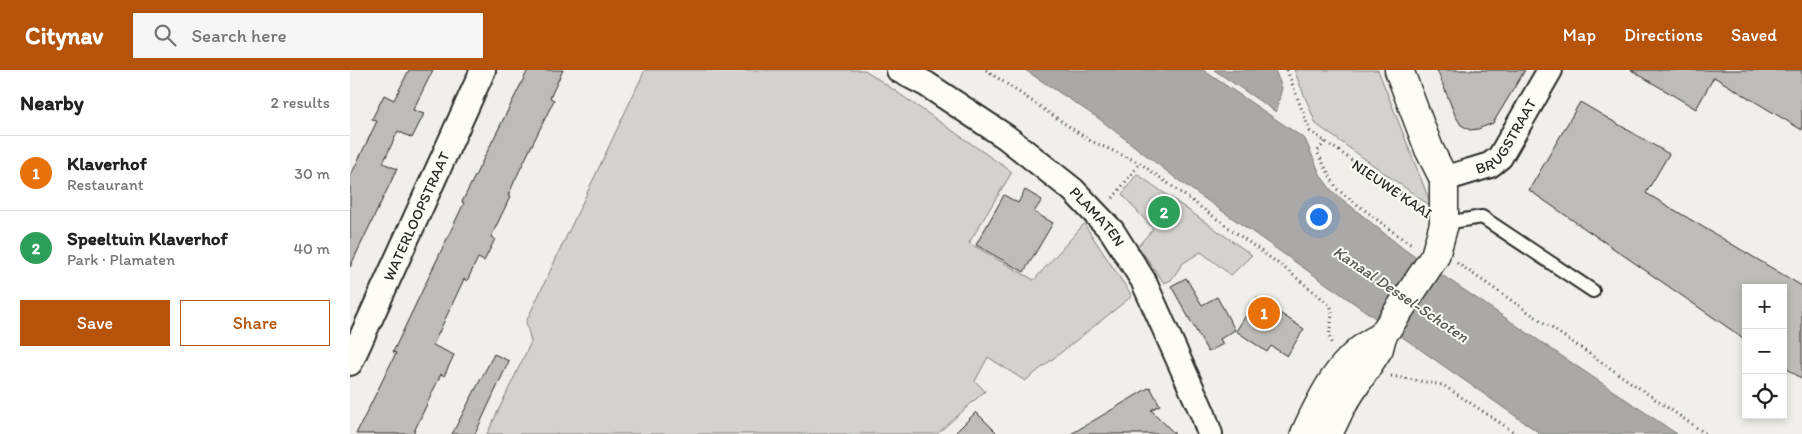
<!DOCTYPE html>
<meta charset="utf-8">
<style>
:root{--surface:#fff;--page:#f6f6f6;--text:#222;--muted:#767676;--line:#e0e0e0;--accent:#b45309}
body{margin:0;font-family:Itim,sans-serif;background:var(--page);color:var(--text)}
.controls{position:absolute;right:15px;bottom:15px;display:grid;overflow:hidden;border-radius:0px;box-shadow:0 2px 8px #0003}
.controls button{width:45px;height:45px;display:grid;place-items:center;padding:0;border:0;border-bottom:1px solid var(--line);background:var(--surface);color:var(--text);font:25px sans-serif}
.you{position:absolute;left:968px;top:146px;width:18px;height:18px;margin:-12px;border:4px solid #fff;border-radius:50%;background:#1a73e8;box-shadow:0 0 0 8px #1a73e833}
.badge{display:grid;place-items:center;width:32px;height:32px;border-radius:50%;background:var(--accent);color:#fff;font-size:16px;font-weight:700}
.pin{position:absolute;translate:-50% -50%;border:2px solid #fff;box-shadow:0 1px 5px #0006}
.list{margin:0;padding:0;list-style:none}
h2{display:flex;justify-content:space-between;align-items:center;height:65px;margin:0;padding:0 20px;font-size:21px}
h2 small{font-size:16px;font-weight:400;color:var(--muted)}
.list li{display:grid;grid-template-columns:32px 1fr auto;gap:15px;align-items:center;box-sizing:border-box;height:75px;padding:0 20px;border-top:1px solid var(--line)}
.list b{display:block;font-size:19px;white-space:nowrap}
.list p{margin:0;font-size:16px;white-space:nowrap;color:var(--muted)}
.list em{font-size:16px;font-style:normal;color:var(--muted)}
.actions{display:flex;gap:10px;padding:15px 20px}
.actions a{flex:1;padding:11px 0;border:1px solid var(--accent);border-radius:0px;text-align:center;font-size:18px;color:var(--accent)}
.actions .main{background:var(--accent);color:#fff}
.icon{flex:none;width:28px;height:28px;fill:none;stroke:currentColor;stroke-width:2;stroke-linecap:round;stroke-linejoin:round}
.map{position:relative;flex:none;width:1452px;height:364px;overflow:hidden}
header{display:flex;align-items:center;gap:30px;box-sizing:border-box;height:70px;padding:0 25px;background:var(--accent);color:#fff}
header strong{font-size:24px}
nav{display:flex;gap:28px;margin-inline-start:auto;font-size:18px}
.search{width:350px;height:45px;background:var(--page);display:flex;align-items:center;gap:12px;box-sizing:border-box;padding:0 18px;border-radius:0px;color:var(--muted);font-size:19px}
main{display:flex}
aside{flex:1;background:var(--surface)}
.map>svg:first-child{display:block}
.green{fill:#d3d2cf;stroke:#7f7e7d}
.water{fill:#aaa9a7;stroke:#777775}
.building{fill:#bdbcb8;stroke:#2b2b2b}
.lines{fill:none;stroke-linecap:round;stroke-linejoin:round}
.lane-casing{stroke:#2b2b2b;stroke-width:16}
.street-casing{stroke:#2b2b2b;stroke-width:28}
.secondary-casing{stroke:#2b2b2b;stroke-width:31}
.path{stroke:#2b2b2b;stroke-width:3;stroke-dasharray:1 4;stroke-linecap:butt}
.lane{stroke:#fdfcf7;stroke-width:12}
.street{stroke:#fdfcf7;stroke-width:24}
.secondary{stroke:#fdfcf7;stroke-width:28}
.labels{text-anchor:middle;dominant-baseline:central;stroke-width:4;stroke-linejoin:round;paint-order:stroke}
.street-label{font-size:15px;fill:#2b2b2b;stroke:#fdfcf7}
.water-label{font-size:16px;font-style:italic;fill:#575756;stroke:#fdfcf7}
</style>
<header>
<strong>Citynav</strong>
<div class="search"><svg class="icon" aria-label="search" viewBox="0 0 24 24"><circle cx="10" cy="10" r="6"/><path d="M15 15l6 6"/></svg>Search here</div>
<nav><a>Map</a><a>Directions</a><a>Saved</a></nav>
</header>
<main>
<aside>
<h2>Nearby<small>2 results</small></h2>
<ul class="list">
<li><span class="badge" style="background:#e8710a">1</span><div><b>Klaverhof</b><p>Restaurant</p></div><em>30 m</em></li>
<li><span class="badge" style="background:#2e9e5b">2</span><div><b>Speeltuin Klaverhof</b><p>Park · Plamaten</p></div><em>40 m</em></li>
</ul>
<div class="actions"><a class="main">Save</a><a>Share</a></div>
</aside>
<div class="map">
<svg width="1452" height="364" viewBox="0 0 1452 364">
<rect width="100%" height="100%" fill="#f0efeb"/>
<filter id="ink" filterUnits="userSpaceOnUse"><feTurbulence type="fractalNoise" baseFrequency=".02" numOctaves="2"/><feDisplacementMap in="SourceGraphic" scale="10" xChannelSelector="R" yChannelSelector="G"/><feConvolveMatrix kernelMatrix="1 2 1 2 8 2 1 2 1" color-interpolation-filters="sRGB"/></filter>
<g filter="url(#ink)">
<g class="green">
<polygon points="295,0 515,0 662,102 619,173 684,210 734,154 782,226 675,311 638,287 625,311 635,321 587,364 137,364 181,272 176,252"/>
<polygon points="944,0 1028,0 1082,137 966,54"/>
<polygon points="787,104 902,185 881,205 851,182 833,193 821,210 814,213 788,176 803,159 772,124"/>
</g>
<g class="water">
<polygon points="675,0 853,0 955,69 971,106 982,121 1055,180 1327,364 1191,364 828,110 748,48"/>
<polygon points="864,0 925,0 932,18 926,42"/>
</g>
<g class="building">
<polygon points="59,0 83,0 63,40 74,44 62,68 48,61 33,93 47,99 0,197 0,107 27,51 22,49 34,25 44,30"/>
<polygon points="178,0 213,0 200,28 204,30 165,110 158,126 160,127 141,167 145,169 134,191 128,188 117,211 114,209 83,275 104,285 94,306 91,304 63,364 6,364 46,283 43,282 114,133 112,132"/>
<polygon points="1087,0 1175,0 1143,53 1128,59 1120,60 1111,55 1105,45"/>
<polygon points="1281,0 1452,0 1452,60 1364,7 1346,39"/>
<polygon points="1230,32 1319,84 1296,123 1452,216 1452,309 1433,296 1433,218 1396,218 1396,270 1179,120"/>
<polygon points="675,120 692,130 684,142 703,153 674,202 626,175 654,125 668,133"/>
<polygon points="836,208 852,235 867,227 885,260 870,269 873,274 858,282 821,216"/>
<polygon points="907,228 954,259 937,286 921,276 917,282 886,261"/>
<polygon points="144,284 159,291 125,364 102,364"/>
<polygon points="800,317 810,335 801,340 825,364 721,364"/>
<polygon points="626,342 648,364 604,364"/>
</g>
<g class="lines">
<defs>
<polyline id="lane" points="1108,151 1132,147 1243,221"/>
<g id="street">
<path id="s1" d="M549,0L576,14L656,67L723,120L762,161L793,210L853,344L860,364"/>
<path id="s2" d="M1094,109L1140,95L1150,87L1200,0"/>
<path id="s3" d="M0,293L133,0"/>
</g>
<g id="secondary">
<path d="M955,364C972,327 991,287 1029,268"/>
<polyline points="978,364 991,337 1029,278 1032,266 1085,186 1094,154 1094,109 1079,79 1049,0"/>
</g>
</defs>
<use href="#lane" class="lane-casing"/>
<use href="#street" class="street-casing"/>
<use href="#secondary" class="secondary-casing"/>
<g class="path">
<path d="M636,0L739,70L790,93L937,200L980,235C986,247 975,262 982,274"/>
<polyline points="937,0 960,61 1068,136"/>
<polyline points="975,72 967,82 987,119 1050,167 1062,174"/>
<polyline points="763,128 790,93"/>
<polyline points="1107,193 1356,364"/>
<polyline points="1041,306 1093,315 1167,364"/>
</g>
<use href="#lane" class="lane"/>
<use href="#street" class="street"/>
<use href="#secondary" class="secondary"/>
</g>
</g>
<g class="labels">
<g class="street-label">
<text stroke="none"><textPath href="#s2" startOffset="80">BRUGSTRAAT</textPath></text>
<text transform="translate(1042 119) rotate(34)">NIEUWE KAAI</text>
<text stroke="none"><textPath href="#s3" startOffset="161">WATERLOOPSTRAAT</textPath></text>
<text stroke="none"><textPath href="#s1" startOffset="248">PLAMATEN</textPath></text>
</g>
<g class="water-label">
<text transform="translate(1051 224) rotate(34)">Kanaal Dessel-Schoten</text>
</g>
</g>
</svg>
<div class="controls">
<button>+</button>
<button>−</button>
<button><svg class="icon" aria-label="locate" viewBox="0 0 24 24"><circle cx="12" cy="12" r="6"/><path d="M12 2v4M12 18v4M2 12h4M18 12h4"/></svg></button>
</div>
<div class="you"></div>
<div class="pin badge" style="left:914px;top:243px;background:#e8710a">1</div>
<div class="pin badge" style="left:814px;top:142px;background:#2e9e5b">2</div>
</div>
</main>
